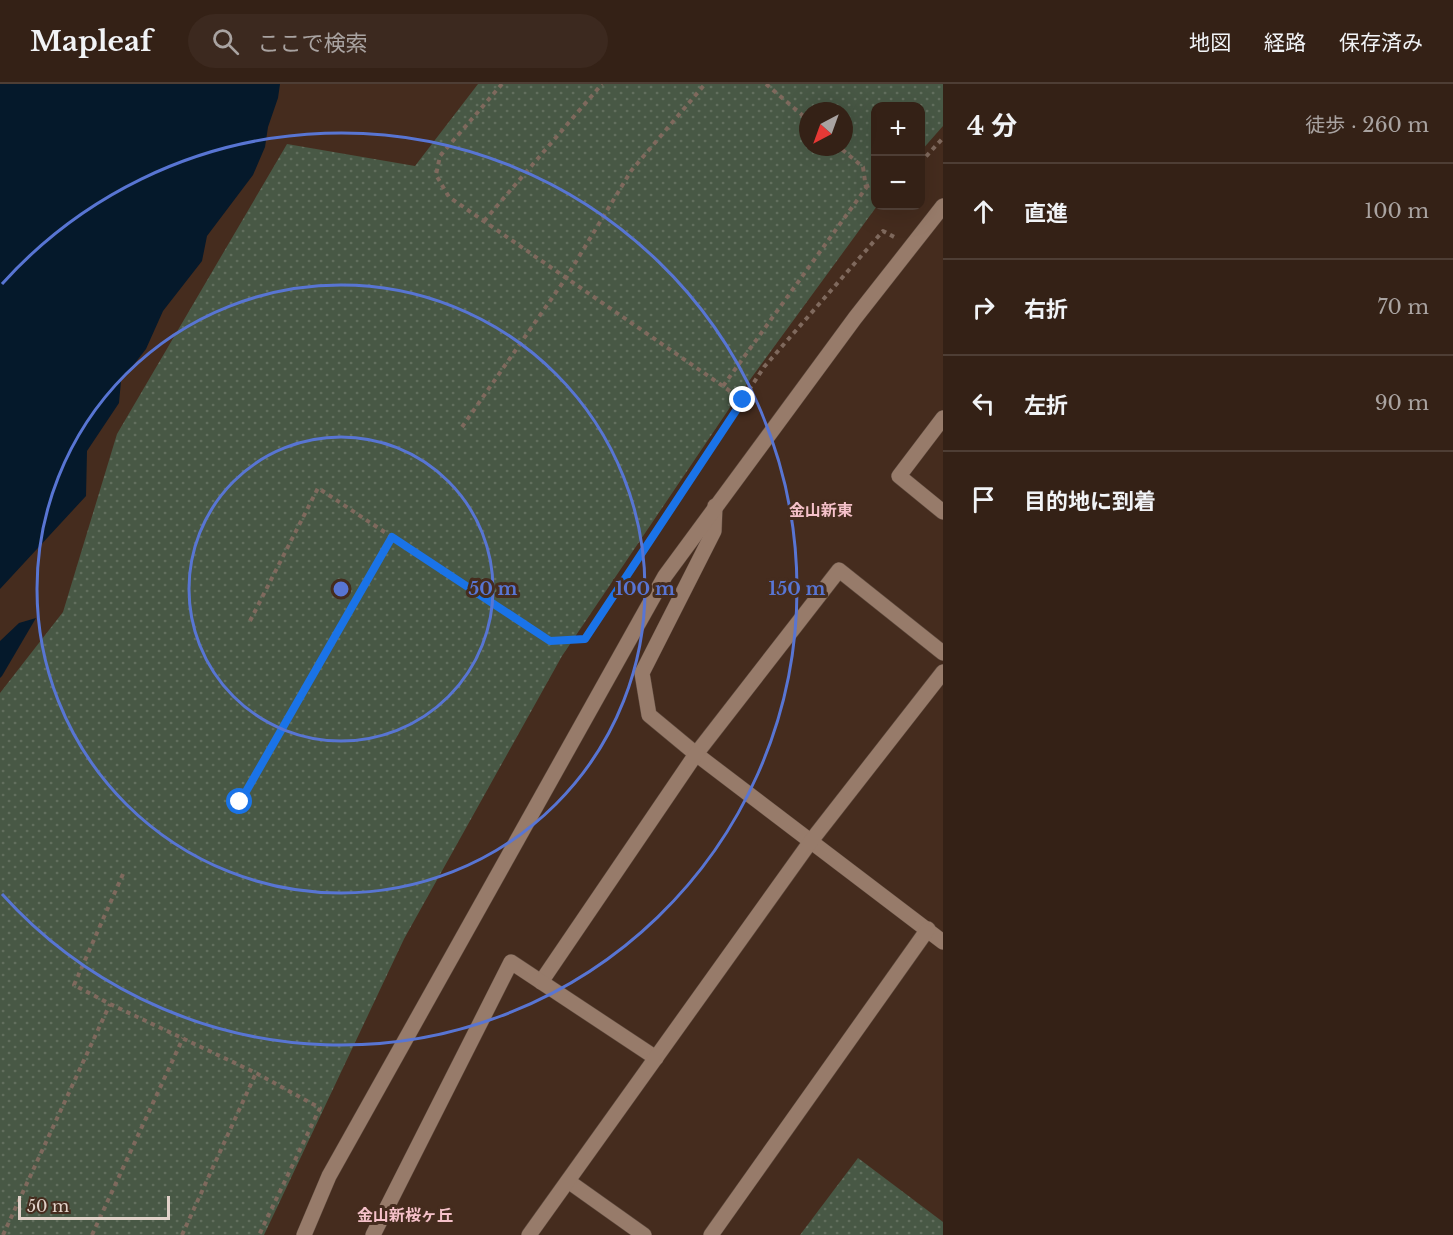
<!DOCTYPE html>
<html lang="ja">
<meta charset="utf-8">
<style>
:root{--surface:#342116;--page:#3c291f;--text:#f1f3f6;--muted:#a9a3a1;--line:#4e3e35}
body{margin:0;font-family:"Libre Baskerville","Noto Sans JP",serif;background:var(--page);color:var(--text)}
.controls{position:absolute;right:18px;top:18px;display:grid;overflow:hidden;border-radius:12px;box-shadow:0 6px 24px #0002}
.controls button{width:54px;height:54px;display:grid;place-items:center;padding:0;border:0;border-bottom:2px solid var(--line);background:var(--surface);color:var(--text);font:30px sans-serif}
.compass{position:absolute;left:799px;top:18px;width:54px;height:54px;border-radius:50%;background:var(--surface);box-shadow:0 6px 24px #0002;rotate:221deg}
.scale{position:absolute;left:18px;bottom:15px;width:152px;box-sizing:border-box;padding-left:6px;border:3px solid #e1d1c8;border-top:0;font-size:16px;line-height:21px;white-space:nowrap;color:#e1d1c8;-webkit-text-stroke:4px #452c1e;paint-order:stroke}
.stop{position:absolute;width:18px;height:18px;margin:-14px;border:4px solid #1a73e8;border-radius:50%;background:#fff}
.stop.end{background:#1a73e8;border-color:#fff;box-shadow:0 2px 6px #0008}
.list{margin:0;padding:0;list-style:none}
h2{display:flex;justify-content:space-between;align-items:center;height:78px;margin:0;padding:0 24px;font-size:26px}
h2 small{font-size:20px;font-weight:400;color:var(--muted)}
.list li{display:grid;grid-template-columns:39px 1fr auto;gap:18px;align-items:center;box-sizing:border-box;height:96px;padding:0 24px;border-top:2px solid var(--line)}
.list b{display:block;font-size:22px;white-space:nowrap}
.list em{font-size:20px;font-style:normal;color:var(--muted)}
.icon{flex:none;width:33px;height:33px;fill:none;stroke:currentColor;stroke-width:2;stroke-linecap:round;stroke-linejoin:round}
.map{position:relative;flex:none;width:943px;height:1151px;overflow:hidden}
header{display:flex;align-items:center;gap:36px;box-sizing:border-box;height:84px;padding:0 30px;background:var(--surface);border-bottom:2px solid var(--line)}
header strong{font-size:28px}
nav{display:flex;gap:33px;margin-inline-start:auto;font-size:21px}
.search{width:420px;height:54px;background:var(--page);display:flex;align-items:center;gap:15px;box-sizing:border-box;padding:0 21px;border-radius:33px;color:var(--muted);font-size:22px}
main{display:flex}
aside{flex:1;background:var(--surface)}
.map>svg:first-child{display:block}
.grass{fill:url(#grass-dots);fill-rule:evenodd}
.water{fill:#05192b}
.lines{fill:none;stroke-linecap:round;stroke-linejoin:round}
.minor-casing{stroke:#5d493d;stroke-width:16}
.path{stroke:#7f695d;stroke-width:4;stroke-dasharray:4.5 4.5;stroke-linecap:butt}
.minor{stroke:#977b6a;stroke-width:15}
.route{stroke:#1a73e8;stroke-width:8}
.ring{fill:none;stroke:#5875d3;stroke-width:3}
.labels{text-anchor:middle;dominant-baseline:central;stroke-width:6;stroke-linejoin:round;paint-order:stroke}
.neighbourhood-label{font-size:16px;font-weight:bold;fill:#f5c1c9;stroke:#452c1e}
.centre{fill:#5875d3;stroke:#452c1e;stroke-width:3}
.ring-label{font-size:18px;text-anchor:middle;font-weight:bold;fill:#5875d3;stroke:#452c1e;stroke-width:6;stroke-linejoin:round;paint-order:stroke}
</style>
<header>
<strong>Mapleaf</strong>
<div class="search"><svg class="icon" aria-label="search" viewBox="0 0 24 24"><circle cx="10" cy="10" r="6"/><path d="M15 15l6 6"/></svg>ここで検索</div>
<nav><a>地図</a><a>経路</a><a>保存済み</a></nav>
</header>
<main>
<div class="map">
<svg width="943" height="1151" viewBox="0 0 943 1151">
<defs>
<pattern id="grass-dots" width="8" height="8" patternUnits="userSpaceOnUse" patternTransform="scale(1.5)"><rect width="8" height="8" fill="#485845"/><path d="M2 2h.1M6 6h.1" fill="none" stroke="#626f5e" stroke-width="1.8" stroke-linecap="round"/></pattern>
</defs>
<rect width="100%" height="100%" fill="#452c1e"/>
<g class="grass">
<path d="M478,0H943V42L921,67L920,22H876V122H877L733,319L562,572L404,855L264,1151H0V609L63,528L117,350L287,60L415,82ZM808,27H844V63H808Z"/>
<polygon points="858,1074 943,1138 943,1151 800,1151"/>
</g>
<g class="water">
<polygon points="0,0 280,0 278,14 268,43 265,63 253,91 207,152 202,177 163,227 146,265 121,297 119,319 87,367 86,412 0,505"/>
<polygon points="36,534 2,592 0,594 0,557 19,539"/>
</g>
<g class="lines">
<defs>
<g id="minor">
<polyline points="943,334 899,392 943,428"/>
<polyline points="715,422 714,447 642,589 649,631 696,670 943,858"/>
<polyline points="541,898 696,670 839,486 943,569"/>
<polyline points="568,1097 644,1151"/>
<polyline points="304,1151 329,1092 665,492 855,234 943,122"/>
<polyline points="373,1151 511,878 656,974"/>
<polyline points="529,1151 811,757 943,588"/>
<polyline points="711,1151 928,845"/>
</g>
</defs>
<use href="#minor" class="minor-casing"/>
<g class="path">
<polyline points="502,0 440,72 436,91 449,113 743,316"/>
<polyline points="766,0 808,36"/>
<polyline points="920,79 943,54"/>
<polyline points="865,103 876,99"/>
<polyline points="484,137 602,0"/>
<polyline points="723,302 866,104 863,83 839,63"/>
<polyline points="462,343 566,194 631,87 705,0"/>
<polyline points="250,537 318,404 392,453"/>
<polyline points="240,718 392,453 550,557 585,555 764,283 883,147 898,155"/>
<polyline points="123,790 74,901 110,920 256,989 320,1024 259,1151"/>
<polyline points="3,1151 110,920"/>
<polyline points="92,1151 183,954"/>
<polyline points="182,1151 256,989"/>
</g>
<use href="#minor" class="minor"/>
</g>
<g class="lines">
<polyline class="route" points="240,718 392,453 550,557 585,555 743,316"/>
</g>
<g class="ring">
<circle cx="341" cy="505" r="152"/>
<circle cx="341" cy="505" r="304"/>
<path d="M2 200A456 456 0 1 1 2 810"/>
</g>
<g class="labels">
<g class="neighbourhood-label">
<text x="821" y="426">金山新東</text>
<text x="405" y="1131">金山新桜ヶ丘</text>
</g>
</g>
<circle cx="341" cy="505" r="9" class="centre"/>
<g class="ring-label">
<text x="493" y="511">50 m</text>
<text x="645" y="511">100 m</text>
<text x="797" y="511">150 m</text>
</g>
</svg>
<div class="controls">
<button>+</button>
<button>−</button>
</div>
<svg class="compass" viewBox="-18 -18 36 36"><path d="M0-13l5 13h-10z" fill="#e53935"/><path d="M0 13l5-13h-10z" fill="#a9a3a1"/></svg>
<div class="scale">50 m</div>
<div class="stop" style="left:240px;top:718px"></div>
<div class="stop end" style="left:743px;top:316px"></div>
</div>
<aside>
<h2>4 分<small>徒歩 · 260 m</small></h2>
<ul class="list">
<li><svg class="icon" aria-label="ahead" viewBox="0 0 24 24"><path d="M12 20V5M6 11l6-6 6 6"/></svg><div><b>直進</b></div><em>100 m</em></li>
<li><svg class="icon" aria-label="right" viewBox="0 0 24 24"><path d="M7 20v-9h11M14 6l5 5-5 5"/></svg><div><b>右折</b></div><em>70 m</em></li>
<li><svg class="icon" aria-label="left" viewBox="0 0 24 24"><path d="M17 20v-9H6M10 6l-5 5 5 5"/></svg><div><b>左折</b></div><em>90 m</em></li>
<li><svg class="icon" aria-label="arrive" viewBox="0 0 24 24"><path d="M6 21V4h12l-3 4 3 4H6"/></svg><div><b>目的地に到着</b></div></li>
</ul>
</aside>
</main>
